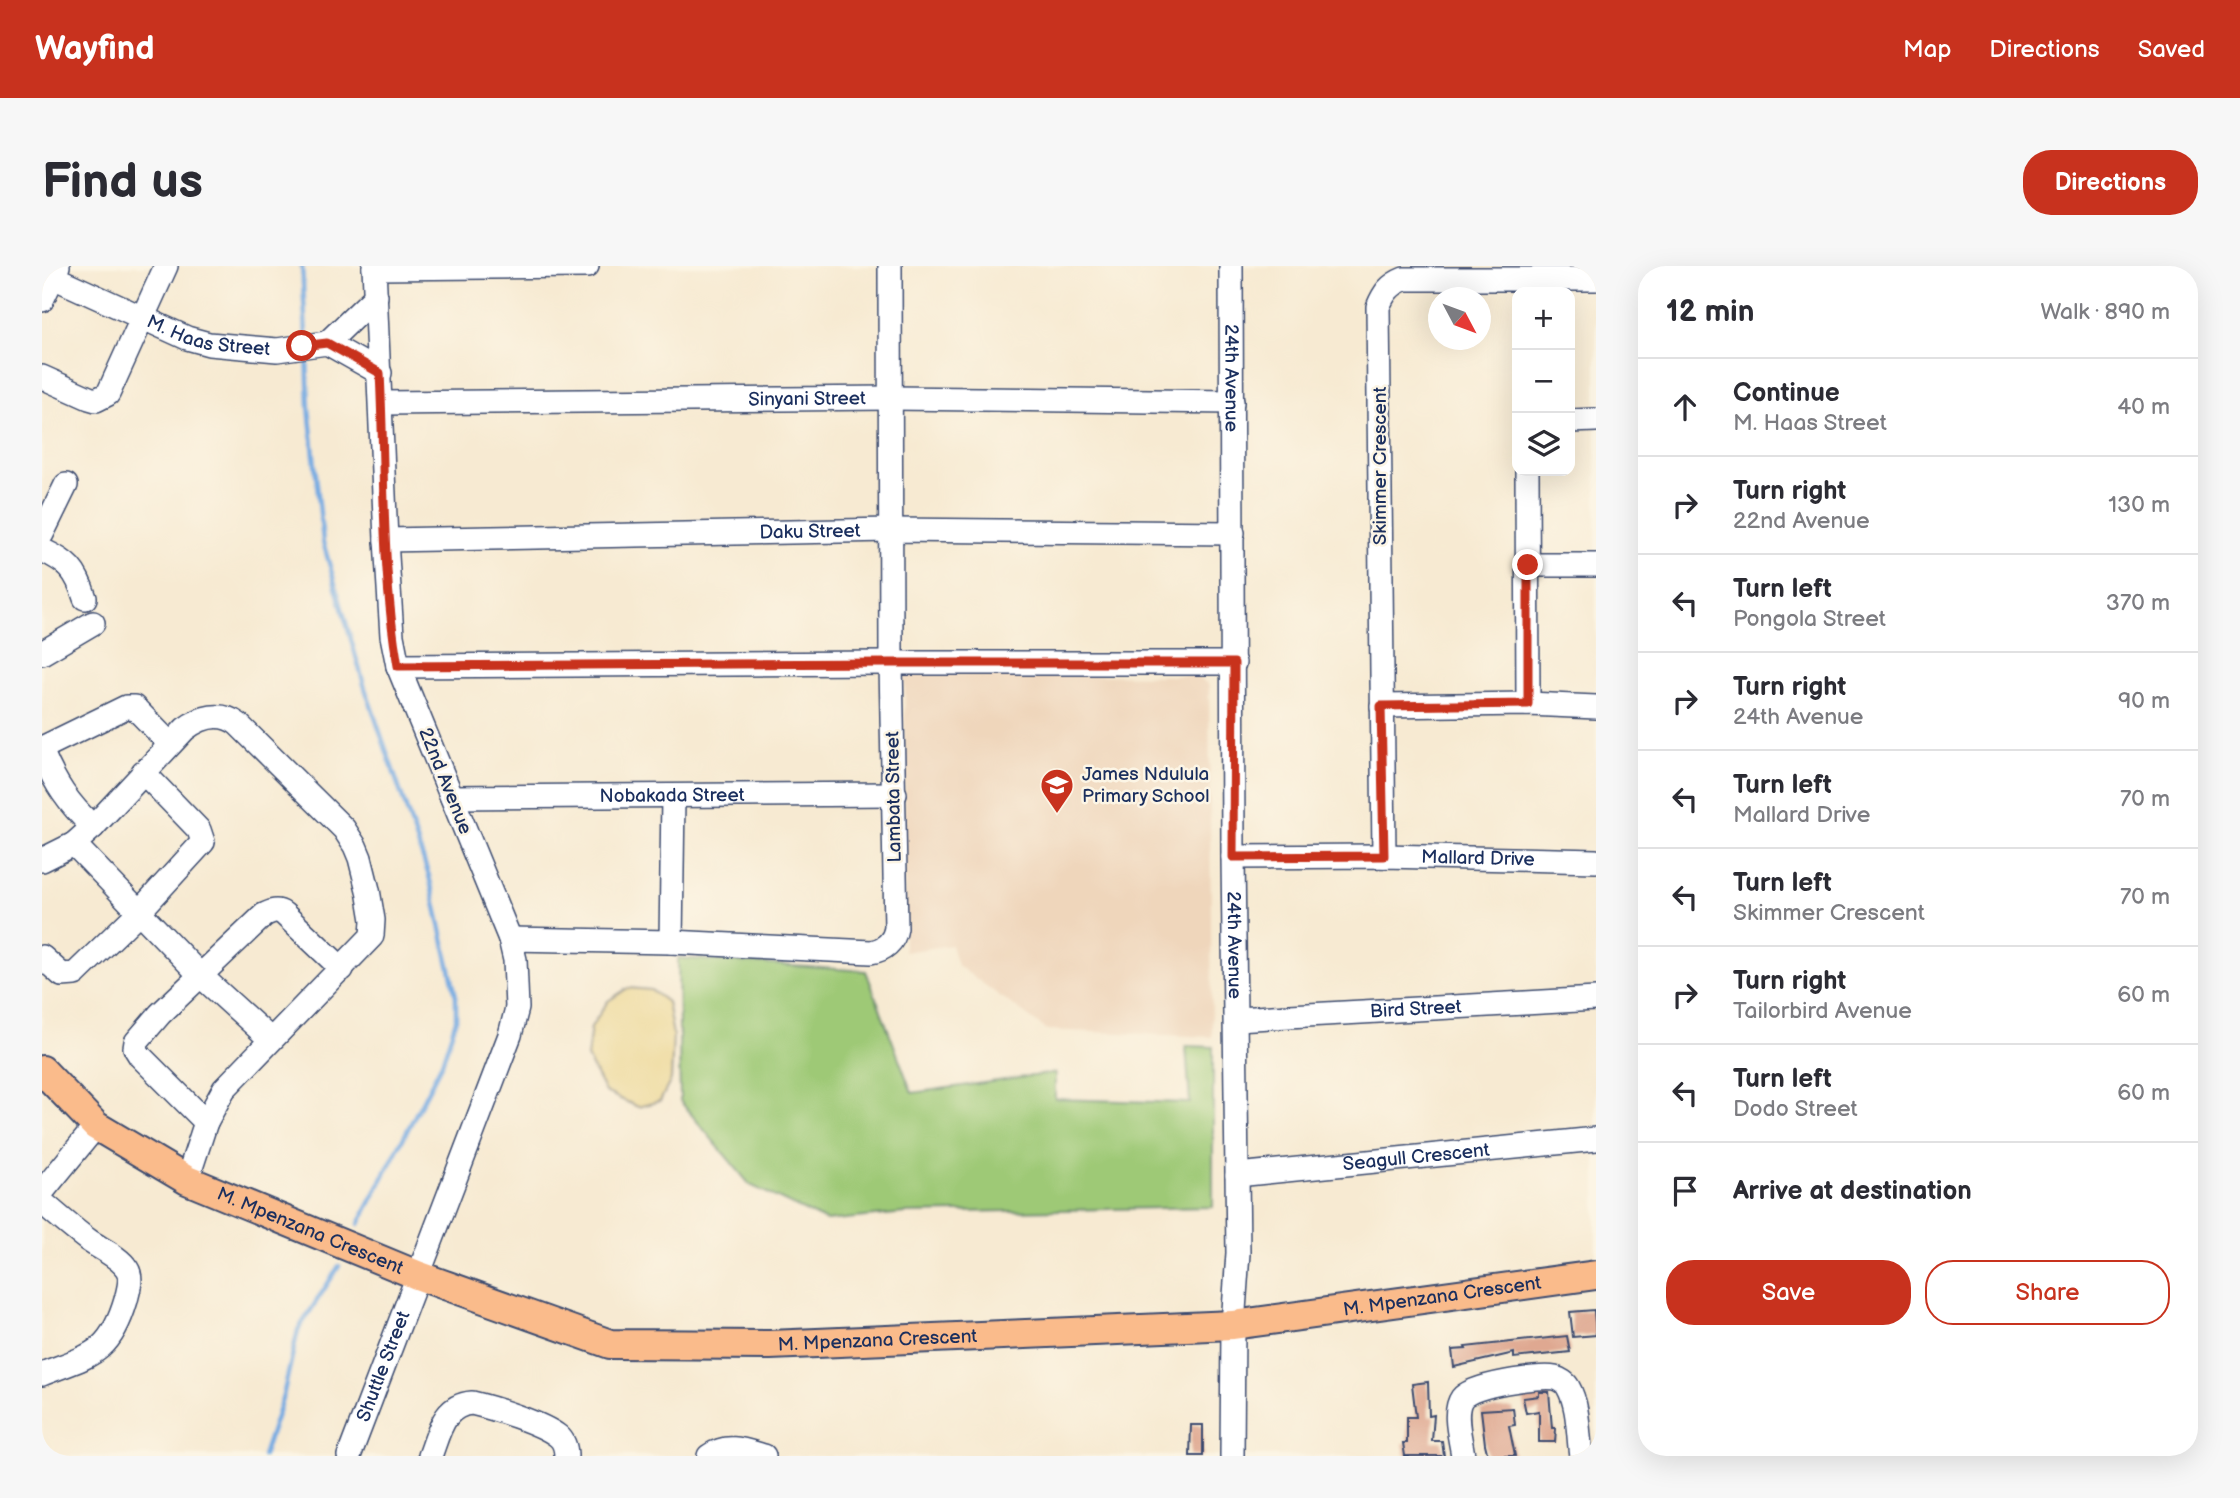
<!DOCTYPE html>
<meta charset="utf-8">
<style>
:root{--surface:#fff;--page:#f7f7f7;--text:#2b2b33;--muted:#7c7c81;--line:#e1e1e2;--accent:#c8321e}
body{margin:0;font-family:"Balsamiq Sans",sans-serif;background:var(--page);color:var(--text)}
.controls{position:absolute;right:21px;top:21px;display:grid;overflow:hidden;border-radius:14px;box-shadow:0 7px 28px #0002}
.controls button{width:63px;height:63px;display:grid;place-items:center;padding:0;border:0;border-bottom:2px solid var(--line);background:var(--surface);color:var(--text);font:35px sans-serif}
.compass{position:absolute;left:1386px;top:21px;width:63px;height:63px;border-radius:50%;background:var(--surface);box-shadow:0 7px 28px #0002;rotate:131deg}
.stop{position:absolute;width:21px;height:21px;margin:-16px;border:5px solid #c8321e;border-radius:50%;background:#fff}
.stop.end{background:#c8321e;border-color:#fff;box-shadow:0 2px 7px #0008}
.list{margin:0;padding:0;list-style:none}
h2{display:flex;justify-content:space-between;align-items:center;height:91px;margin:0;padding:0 28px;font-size:30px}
h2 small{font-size:23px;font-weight:400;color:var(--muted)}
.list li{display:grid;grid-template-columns:46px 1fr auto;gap:21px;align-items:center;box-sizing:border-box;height:98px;padding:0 28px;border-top:2px solid var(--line)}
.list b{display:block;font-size:26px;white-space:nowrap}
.list p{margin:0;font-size:23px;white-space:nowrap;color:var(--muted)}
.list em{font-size:23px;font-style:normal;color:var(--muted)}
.actions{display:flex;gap:14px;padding:21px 28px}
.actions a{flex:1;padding:16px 0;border:2px solid var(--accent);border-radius:28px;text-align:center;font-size:24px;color:var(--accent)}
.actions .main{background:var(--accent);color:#fff}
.icon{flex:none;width:38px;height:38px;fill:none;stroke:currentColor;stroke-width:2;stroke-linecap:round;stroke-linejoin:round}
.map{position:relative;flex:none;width:1554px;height:1190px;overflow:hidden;border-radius:28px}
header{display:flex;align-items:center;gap:42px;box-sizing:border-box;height:98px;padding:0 35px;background:var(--accent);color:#fff}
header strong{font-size:33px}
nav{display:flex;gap:38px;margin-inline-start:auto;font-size:24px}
.intro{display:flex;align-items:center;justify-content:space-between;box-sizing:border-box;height:168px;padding:0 42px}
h1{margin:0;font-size:49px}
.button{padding:18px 32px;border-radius:28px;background:var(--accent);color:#fff;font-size:24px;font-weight:700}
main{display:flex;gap:42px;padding:0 42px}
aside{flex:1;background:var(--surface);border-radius:28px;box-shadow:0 7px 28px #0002}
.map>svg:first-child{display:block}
.built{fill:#efd6bb}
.green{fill:#9ec976;stroke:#5c7c6a;stroke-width:2}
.sand{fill:#eeda9e;stroke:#84847e;stroke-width:2}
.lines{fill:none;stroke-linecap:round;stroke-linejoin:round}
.stream{stroke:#74aae2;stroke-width:4.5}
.building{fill:#dfa891}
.minor-casing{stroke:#3c4b6f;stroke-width:26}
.major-casing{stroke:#3c4b6f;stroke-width:32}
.minor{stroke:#fff;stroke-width:23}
.major{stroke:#fabb8b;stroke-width:28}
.route{stroke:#c8321e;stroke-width:9}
.labels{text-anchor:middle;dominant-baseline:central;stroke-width:5;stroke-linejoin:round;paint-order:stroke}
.street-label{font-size:19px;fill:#1b2f5e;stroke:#fcf5e5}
.poi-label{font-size:19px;fill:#1b2f5e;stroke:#fcf5e5;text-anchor:start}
</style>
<header>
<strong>Wayfind</strong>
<nav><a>Map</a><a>Directions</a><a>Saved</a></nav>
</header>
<div class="intro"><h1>Find us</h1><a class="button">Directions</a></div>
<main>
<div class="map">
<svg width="1554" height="1190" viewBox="0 0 1554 1190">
<rect width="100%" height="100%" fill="#fcf5e5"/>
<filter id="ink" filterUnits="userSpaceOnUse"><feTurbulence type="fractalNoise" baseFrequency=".0143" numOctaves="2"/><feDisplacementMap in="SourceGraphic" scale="14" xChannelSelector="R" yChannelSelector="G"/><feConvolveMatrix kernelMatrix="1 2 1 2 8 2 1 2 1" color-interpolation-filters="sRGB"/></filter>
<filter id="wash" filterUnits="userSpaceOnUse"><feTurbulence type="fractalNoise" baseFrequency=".00686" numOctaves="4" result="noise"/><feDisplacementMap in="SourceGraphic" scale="28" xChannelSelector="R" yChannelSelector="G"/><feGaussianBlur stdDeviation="1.57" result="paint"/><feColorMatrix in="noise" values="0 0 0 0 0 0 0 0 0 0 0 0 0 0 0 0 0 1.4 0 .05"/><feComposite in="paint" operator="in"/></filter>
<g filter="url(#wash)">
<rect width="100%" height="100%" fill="#f7ead2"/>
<polygon class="built" points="863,408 1155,410 1167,419 1170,771 1005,764 915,699 909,679 862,686"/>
<polygon class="green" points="636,692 824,705 870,827 1013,807 1013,833 1148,837 1144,780 1171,781 1171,941 863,947 784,955 708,919 638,835"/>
<polygon class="sand" points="586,722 609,724 625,736 631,769 629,814 618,835 596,841 563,826 545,791 549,761 566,735"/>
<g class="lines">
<g class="stream">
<polyline points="260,0 264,70"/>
<polyline points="265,88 267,141 281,276 323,422 387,610 414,730 414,754 400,797 317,958"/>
<polyline points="221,1190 241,1130 256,1064 297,1000"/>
</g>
</g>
<g id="blocks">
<g class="building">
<polygon points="1552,1044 1554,1069 1531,1071 1528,1046"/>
<polygon points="1525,1070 1528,1086 1472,1092 1472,1087 1412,1101 1410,1084 1424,1083 1423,1081"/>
<polygon points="1386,1116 1387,1150 1392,1149 1390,1175 1400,1175 1402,1190 1363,1190 1361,1177 1365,1177 1365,1151 1374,1151 1370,1118"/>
<polygon points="1497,1126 1507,1126 1510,1162 1514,1162 1513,1176 1497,1176 1497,1145 1484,1147 1481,1132 1497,1130"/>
<polygon points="1471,1142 1473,1159 1467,1160 1473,1190 1446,1190 1443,1178 1439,1144"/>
<polygon points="1149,1159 1161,1159 1161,1190 1148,1190"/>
</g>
</g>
</g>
<g filter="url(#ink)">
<use href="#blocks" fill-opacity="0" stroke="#3c4b6f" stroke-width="2"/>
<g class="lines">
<defs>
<g id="minor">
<path id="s1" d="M1189,0L1191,591L1196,987L1191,1059L1190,1190"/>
<polyline points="332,2 545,0"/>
<path id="s2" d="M0,6L145,72L167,78L235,84L285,77L338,107"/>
<polyline points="0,34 16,0"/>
<polyline points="285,77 334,30"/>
<polyline points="0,111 47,132 54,134 66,128 124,0"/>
<path id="s3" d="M340,137L849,132L1190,136"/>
<polyline points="1528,155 1554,154"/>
<polyline points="1485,205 1486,438"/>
<polyline points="0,268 24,219"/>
<path id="s4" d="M344,274L848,264L1191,267"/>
<path d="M0,284C26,296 34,304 43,332"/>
<polyline points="1486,299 1554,299"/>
<polyline points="0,387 51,357"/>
<polyline points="356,400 849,397 1192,397"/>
<polyline points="1340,440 1486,438 1554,441"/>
<polyline points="0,482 84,441 92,441 128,478"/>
<path d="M0,486C13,518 26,537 51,561"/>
<path id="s5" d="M410,531L853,528"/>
<polyline points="32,578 159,710 228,773"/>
<path d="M1342,590L1336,41C1342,27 1347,19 1362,13H1554"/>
<path id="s6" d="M1191,591L1342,590L1554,595"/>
<path d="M0,594L32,578L51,561L143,463C159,451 179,445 196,458L302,563L313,580L318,592L326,624L331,654L330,670L182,823L164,856L145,914"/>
<path d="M468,673L629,676L829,686C842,684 852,676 854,662L849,397L848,0"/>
<polyline points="629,676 631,531"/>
<polyline points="0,691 20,709 33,708 96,647 161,576 157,564 101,506"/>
<path id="s7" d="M1194,753L1554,733"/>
<path d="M164,856L98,790L93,782L94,776L118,748L222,649C230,645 235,643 242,648L300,703"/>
<path id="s8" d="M1195,909L1554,873"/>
<polyline points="0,926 54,860"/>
<path d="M0,936C15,949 30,962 46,974C57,982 78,991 85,1003C91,1012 86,1025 84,1034C68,1089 48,1089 0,1108"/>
<path id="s9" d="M307,1190L468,769L475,742L473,694L468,673L356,400L350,370L344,274L332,0"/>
<path d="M388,1190C397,1167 401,1139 430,1137C451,1142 500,1157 516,1170C522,1175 524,1182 524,1190"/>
<path d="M667,1190C685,1177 702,1184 722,1190"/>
<path d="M1421,1190C1419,1174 1410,1146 1420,1132C1429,1119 1498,1109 1513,1112C1518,1113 1524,1117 1526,1121C1537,1140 1536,1169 1539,1190"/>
</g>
<g id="major">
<path id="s10" d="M0,804L54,860L145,914L375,1009L568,1078L728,1079L1191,1059L1554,1009"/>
</g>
</defs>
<use href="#minor" class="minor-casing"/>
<use href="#major" class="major-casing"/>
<use href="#minor" class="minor"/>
<use href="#major" class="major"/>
</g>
</g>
<g class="lines" filter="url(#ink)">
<path class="route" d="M260,80L285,77L338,107C343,204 339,304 356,400L849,397H1192L1191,591L1342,590L1339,440L1486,438V299"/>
</g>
<defs>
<symbol id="school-pin" viewBox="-11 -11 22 30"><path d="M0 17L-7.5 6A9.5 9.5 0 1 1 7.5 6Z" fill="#c8321e" stroke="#fcf5e5"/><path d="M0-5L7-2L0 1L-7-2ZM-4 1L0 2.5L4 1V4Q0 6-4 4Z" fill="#fff"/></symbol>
</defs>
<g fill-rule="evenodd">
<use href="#school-pin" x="996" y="500" width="38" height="52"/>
</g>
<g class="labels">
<g class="street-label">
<text stroke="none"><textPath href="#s2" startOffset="180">M. Haas Street</textPath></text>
<text stroke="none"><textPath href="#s1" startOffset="112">24th Avenue</textPath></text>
<text stroke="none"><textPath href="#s3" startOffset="425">Sinyani Street</textPath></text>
<text transform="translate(1338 200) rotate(-90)">Skimmer Crescent</text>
<text stroke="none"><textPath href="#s4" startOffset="424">Daku Street</textPath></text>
<text transform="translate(403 515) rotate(68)">22nd Avenue</text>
<text stroke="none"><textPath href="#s5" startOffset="220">Nobakada Street</textPath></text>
<text transform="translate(852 531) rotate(-91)">Lambata Street</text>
<text stroke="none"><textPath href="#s6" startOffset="245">Mallard Drive</textPath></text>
<text stroke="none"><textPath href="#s1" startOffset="679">24th Avenue</textPath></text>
<text stroke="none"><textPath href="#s7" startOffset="180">Bird Street</textPath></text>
<text stroke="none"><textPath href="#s8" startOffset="180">Seagull Crescent</textPath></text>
<text stroke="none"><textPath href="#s10" startOffset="317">M. Mpenzana Crescent</textPath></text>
<text stroke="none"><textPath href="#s10" startOffset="1472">M. Mpenzana Crescent</textPath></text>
<text stroke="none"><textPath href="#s10" startOffset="905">M. Mpenzana Crescent</textPath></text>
<text stroke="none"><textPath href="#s9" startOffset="96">Shuttle Street</textPath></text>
</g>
<g class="poi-label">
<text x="1040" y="508">James Ndulula<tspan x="1040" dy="22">Primary School</tspan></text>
</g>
</g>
</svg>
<div class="controls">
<button>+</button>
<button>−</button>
<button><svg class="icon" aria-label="layers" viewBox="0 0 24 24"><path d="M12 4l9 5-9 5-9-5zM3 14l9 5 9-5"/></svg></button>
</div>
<svg class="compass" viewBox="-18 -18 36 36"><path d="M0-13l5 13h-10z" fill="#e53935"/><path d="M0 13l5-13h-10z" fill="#7c7c81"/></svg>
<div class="stop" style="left:260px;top:80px"></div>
<div class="stop end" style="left:1486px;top:299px"></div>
</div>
<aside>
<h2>12 min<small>Walk · 890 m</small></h2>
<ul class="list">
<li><svg class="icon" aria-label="ahead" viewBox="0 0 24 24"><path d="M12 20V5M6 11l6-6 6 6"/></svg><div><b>Continue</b><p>M. Haas Street</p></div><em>40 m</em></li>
<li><svg class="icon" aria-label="right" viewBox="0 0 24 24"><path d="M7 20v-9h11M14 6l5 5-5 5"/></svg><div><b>Turn right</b><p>22nd Avenue</p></div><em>130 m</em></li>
<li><svg class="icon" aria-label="left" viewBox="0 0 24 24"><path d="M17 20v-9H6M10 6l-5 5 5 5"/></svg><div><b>Turn left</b><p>Pongola Street</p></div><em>370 m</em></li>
<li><svg class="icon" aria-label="right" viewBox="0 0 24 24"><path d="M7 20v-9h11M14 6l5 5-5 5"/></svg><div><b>Turn right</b><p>24th Avenue</p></div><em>90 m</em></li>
<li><svg class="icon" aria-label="left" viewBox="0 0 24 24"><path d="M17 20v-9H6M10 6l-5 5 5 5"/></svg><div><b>Turn left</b><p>Mallard Drive</p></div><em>70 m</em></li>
<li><svg class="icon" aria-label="left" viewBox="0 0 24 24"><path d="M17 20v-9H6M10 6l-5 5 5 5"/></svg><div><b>Turn left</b><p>Skimmer Crescent</p></div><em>70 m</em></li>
<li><svg class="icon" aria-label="right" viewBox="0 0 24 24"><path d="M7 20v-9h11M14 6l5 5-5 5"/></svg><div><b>Turn right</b><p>Tailorbird Avenue</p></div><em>60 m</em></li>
<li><svg class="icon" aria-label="left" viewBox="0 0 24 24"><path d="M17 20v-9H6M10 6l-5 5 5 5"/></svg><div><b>Turn left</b><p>Dodo Street</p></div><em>60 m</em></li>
<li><svg class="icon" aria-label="arrive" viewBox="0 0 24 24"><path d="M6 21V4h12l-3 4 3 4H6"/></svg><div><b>Arrive at destination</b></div></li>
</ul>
<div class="actions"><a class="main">Save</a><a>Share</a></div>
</aside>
</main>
